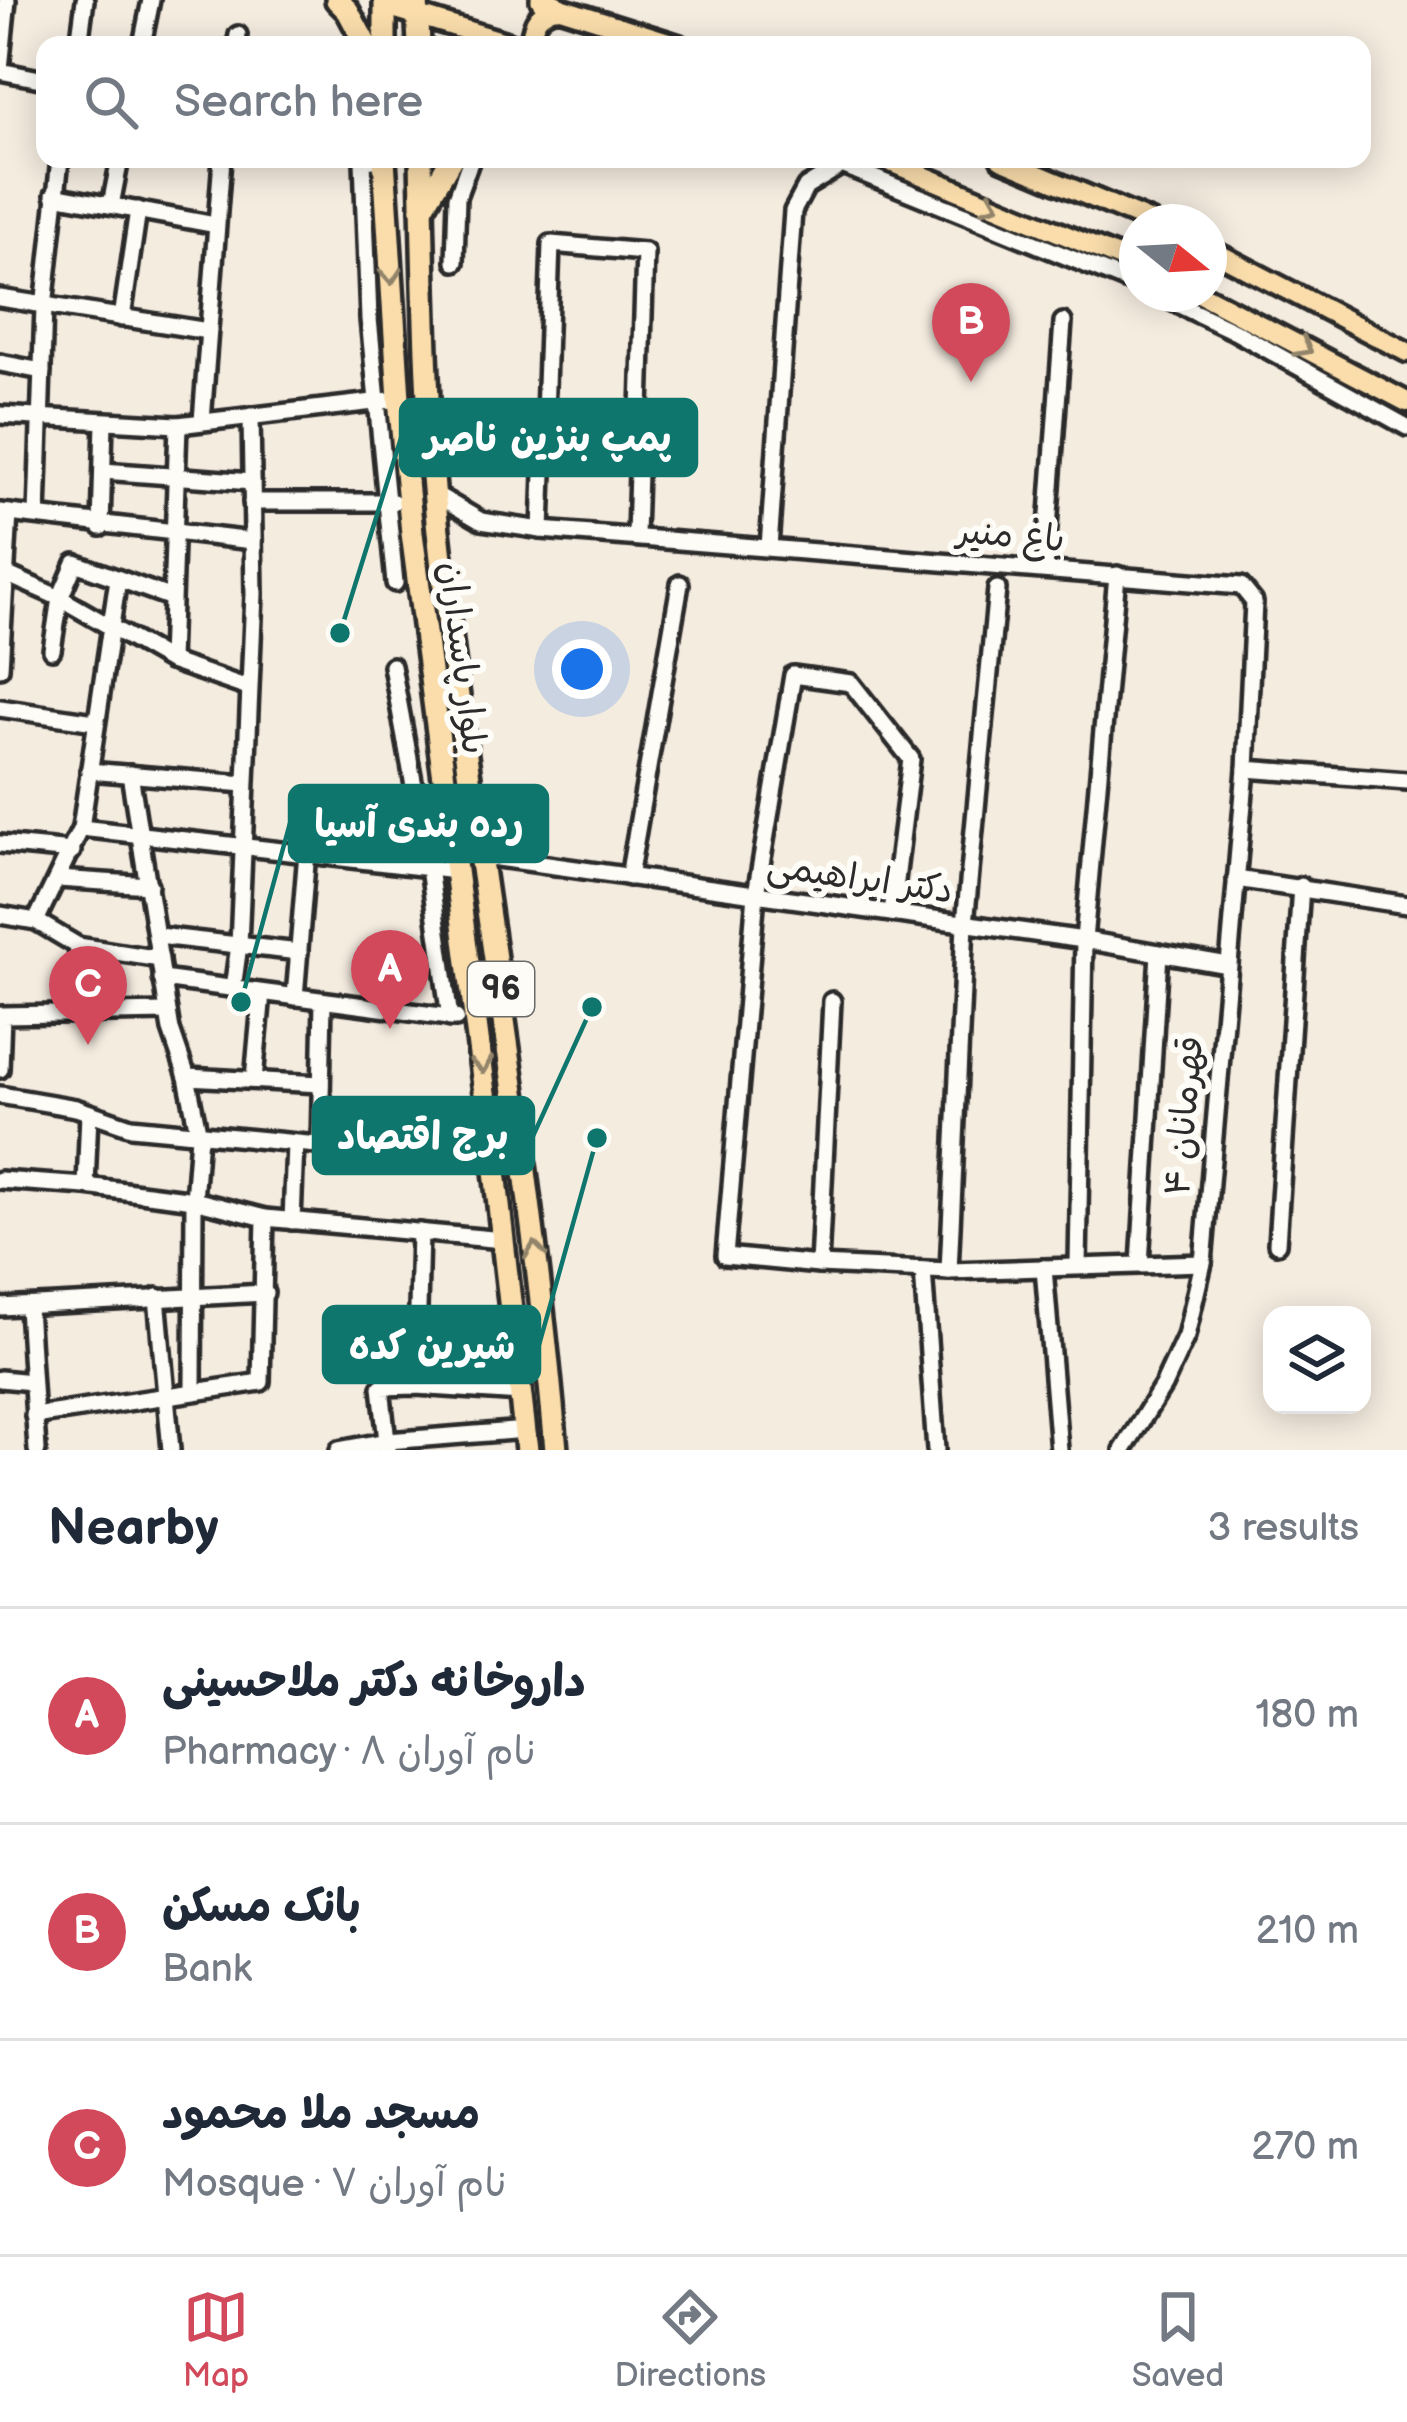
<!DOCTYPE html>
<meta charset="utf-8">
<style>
:root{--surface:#fff;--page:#f6f6f7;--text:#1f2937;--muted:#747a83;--line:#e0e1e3;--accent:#d1495b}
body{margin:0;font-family:"Balsamiq Sans","Playpen Sans Arabic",sans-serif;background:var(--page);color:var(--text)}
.controls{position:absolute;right:36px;bottom:36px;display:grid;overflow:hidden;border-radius:24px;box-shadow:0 6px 30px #0003}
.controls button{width:108px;height:108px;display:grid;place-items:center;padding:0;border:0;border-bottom:3px solid var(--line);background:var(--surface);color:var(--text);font:60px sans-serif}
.compass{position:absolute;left:1119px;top:204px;width:108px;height:108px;border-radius:50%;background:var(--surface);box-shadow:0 6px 30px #0003;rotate:108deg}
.you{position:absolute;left:582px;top:669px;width:42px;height:42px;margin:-30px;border:9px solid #fff;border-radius:50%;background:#1a73e8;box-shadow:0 0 0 18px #1a73e833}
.badge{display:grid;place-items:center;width:78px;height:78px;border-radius:50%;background:var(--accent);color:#fff;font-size:39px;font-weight:700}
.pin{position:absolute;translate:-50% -99px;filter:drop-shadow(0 3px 6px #0008)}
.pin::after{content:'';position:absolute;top:63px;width:42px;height:36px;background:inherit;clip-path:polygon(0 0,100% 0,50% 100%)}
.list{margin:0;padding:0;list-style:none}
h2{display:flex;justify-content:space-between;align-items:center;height:156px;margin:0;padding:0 48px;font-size:51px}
h2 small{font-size:39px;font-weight:400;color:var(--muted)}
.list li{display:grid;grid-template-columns:78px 1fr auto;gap:36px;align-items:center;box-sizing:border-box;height:216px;padding:0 48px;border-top:3px solid var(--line)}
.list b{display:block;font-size:45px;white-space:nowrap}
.list p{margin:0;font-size:39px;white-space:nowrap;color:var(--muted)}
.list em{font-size:39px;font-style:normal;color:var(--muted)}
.icon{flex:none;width:66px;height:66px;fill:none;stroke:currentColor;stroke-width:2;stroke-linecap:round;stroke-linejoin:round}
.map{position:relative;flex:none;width:1407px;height:1450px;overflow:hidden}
.search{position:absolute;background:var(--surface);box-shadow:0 6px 30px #0003;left:36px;right:36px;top:36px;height:132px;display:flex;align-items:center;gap:30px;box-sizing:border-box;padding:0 42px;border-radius:24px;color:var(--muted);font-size:45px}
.sheet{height:804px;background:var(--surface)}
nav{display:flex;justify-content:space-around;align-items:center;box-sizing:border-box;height:168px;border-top:3px solid var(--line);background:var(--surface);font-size:33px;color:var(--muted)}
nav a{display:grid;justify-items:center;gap:6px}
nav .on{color:var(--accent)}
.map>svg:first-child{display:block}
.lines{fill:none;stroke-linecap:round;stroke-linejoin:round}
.minor-casing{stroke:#2b2b2b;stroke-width:24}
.major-casing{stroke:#2b2b2b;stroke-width:27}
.highway-casing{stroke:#2b2b2b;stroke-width:30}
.minor{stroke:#fdfcf7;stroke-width:15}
.major{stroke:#faddab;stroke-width:18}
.highway{stroke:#faddab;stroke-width:21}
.oneway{stroke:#92846b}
.labels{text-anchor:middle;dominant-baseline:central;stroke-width:12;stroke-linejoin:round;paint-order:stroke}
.shield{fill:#fdfcf7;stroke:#6a6a68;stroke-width:3}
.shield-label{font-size:33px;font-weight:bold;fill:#2b2b2b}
.street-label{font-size:36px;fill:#2b2b2b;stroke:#fdfcf7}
.leader{fill:none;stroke:#0f766e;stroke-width:4.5}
.callout-dot{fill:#0f766e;stroke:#fdfcf7;stroke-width:4.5}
.callout{fill:#0f766e;stroke:#0f766e;stroke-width:4.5}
.callout-label{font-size:39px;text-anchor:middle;font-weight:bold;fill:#fff}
</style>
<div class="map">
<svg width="1407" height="1450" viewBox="0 0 1407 1450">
<rect width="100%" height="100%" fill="#f5ece0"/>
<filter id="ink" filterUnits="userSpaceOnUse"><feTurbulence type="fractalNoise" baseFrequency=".00833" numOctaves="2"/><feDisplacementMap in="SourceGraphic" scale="24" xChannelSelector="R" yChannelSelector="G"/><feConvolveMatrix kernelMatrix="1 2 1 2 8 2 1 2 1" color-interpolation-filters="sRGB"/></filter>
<g filter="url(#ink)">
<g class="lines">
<defs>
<g id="minor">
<polyline points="79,45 85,0"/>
<polyline points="142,45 151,0"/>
<polyline points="236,45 238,35"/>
<polyline points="0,69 7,0"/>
<polyline points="0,71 45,80"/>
<polyline points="384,159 363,161 369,319 395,583"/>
<polyline points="54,195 216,225"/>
<polyline points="111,205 120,159"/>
<polyline points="455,262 457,197 471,159"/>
<polyline points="1156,294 1234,331 1407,427"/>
<polyline points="0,298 208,331"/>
<polyline points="122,318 138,210"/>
<polyline points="0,363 42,371"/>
<polyline points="0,415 178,425 399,399"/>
<polyline points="202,421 222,159"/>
<polyline points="103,471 252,482"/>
<polyline points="435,494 481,521 541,530 1241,586 1254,602 1246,769 1407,781"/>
<polyline points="252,502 393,502"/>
<polyline points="0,512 253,541"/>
<polyline points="37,515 44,307 60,159"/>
<polyline points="101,527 104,422"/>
<polyline points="541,530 551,244 645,252 636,535"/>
<polyline points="769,547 793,211 806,187 842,165 1137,285"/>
<polyline points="1045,569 1063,322"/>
<polyline points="6,574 60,598 170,661 248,688"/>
<polyline points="52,650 60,598 75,563 169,597"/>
<polyline points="170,661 178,425"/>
<polyline points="392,666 429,868 450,1018"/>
<polyline points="0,668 9,513"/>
<polyline points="0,708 95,722"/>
<polyline points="89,771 245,784"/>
<polyline points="130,774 171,1030 187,1077 199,1136 194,1200 193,1390"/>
<polyline points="81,828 456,871"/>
<polyline points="0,844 72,851"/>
<polyline points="483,856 1084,940 1228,965"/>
<polyline points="629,877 680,584"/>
<polyline points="58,879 149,885"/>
<polyline points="1236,879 1407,905"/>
<polyline points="892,913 911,759 851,683 793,675 756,894 725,1256 819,1265 949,1271 1203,1263"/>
<polyline points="0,915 36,921 78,946 160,959"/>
<polyline points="36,921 81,828 118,579"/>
<polyline points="158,936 299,952"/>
<polyline points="162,979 456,1018"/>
<polyline points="233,989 239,945 254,594 251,416"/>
<polyline points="295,997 307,852"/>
<polyline points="76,1014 78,946"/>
<polyline points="0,1069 2,1015 168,1012"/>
<polyline points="187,1077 321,1084"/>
<polyline points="254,1080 262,993"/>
<polyline points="0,1095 76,1108 131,1127 494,1162"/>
<polyline points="320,1147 323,1001"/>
<polyline points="0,1180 86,1186 194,1200 265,1218 503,1240"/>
<polyline points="86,1186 89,1113"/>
<polyline points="292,1221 295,1144"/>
<polyline points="1277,1244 1301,886"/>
<polyline points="1140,1264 1159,953"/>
<polyline points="819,1265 832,1001"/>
<polyline points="1078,1265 1084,940 1117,575"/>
<polyline points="1044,1268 1059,1450"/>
<polyline points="923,1270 936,1450"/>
<polyline points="949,1271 965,924 997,589"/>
<polyline points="157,1297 171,1450"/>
<polyline points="0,1307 265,1293"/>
<polyline points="28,1307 37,1450"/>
<polyline points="0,1379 32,1382"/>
<polyline points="416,1386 420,1232"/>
<polyline points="34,1416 261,1382 265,1218"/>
<polyline points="339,1450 388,1441 525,1430"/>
<polyline points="388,1450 381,1387 416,1386 521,1393"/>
<polyline points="1123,1450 1163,1386 1186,1336 1203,1263 1246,769"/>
</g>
<g id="major">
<polyline points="386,6 515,45"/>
<path d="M536,45L531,40C533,20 539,13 557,7L678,45"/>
<polyline points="883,159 1137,265"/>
<polyline points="1001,159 1151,222"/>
<polyline points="1209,249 1407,352"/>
<polyline points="1201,294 1407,402"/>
</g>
<g id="highway">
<polyline points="337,0 348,11 366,45"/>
<polyline points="417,0 419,45"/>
<polyline points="542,0 557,7"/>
<polyline points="385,45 385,0"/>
<polyline points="384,159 399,399 412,533 494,1162 527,1450"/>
<path d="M421,159C424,283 425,408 438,531C471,838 530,1142 556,1450"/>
<polyline points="422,209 451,159"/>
</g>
</defs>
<use href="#minor" class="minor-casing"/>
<use href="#major" class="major-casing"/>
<use href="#highway" class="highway-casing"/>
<use href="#minor" class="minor"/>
<use href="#major" class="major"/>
<use href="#highway" class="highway"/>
</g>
<defs><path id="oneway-chevron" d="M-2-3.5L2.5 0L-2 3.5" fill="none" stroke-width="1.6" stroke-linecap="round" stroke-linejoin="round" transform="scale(3)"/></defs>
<g class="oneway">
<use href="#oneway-chevron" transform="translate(991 204) rotate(23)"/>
<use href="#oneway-chevron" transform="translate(391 276) rotate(86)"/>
<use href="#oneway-chevron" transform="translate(1304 348) rotate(28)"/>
<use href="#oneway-chevron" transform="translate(482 1065) rotate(83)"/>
<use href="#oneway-chevron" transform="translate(535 1250) rotate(-97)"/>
</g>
</g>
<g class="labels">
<rect class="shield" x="468" y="962" width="66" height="54" rx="9"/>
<g class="shield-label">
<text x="501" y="989">96</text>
</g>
<g class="street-label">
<text transform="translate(1011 536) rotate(5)">باغ منیر</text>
<text transform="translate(462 658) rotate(83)">بلوار پاسداران</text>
<text transform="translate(860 879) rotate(8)">دکتر ابراهیمی</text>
<text transform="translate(1185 1116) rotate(-85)">قهرمانان ۴</text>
</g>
</g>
<path class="leader" d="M340 633L401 438M241 1002L290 823M592 1007L533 1136M597 1138L539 1345"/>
<g class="callout-dot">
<circle cx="340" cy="633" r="12"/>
<circle cx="241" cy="1002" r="12"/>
<circle cx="592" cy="1007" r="12"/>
<circle cx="597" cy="1138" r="12"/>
</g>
<g class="callout">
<rect x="401" y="400" width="295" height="75" rx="12"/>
<rect x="290" y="786" width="257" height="75" rx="12"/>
<rect x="314" y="1098" width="219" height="75" rx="12"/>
<rect x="324" y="1307" width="215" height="75" rx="12"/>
</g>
<g class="callout-label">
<text x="548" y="451">پمپ بنزین ناصر</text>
<text x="419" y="837">رده بندی آسیا</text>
<text x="423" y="1149">برج اقتصاد</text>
<text x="432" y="1359">شیرین کده</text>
</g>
</svg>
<div class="controls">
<button><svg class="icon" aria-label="layers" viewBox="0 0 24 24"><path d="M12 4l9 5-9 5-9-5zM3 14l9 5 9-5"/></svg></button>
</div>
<svg class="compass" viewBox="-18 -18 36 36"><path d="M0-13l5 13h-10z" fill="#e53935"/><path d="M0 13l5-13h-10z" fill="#747a83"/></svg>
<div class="you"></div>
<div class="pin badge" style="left:390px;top:1029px">A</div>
<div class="pin badge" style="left:971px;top:382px">B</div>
<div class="pin badge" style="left:88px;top:1045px">C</div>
<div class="search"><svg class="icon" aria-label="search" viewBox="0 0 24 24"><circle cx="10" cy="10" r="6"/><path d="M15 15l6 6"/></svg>Search here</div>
</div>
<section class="sheet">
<h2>Nearby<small>3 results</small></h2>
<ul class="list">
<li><span class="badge">A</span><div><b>داروخانه دکتر ملاحسینی</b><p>Pharmacy · نام آوران ۸</p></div><em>180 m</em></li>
<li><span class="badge">B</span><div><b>بانک مسکن</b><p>Bank</p></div><em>210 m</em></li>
<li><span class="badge">C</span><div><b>مسجد ملا محمود</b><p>Mosque · نام آوران ۷</p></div><em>270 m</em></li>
</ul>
</section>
<nav>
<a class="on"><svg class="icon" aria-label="map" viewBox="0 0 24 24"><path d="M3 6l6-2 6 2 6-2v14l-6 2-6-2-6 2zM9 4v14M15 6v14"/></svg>Map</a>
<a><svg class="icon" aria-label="directions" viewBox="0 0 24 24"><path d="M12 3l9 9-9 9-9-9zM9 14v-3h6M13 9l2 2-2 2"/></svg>Directions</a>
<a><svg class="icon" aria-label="saved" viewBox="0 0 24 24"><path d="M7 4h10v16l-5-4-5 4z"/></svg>Saved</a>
</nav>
